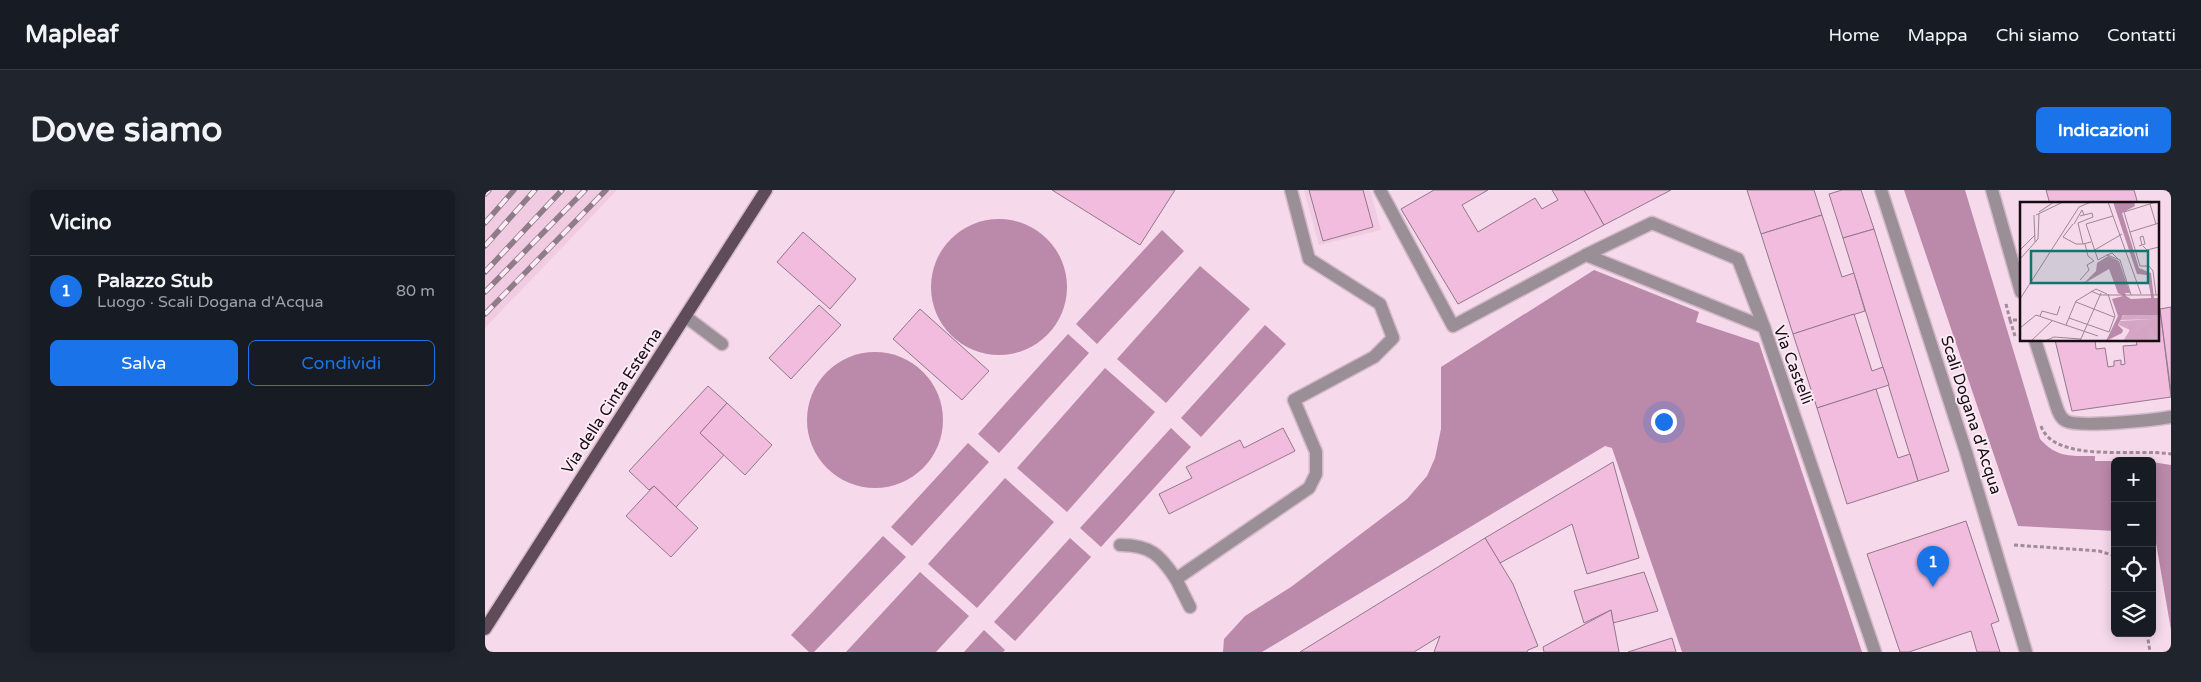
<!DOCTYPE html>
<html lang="it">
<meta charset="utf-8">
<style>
:root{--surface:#171b24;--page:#20242c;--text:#f1f3f6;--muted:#9ea1a6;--line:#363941;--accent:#1a73e8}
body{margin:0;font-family:"Varela Round",sans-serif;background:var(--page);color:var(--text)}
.controls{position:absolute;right:15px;bottom:15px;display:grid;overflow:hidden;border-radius:8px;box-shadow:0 2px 12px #0003}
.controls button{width:45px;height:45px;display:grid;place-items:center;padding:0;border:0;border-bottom:1px solid var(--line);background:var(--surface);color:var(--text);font:25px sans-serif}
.you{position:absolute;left:1178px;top:231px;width:18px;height:18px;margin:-12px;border:4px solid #fff;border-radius:50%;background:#1a73e8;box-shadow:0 0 0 8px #1a73e833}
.badge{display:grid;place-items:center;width:32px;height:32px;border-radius:50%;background:var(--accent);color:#fff;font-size:16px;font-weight:700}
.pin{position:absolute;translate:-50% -41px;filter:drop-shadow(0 1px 2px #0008)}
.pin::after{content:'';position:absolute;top:26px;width:18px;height:15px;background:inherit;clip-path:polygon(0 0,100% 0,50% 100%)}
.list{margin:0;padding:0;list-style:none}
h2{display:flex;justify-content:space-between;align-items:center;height:65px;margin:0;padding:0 20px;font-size:21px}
h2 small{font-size:16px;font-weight:400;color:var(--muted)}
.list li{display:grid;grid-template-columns:32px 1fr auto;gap:15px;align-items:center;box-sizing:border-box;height:70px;padding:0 20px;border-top:1px solid var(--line)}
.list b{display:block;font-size:19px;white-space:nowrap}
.list p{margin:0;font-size:16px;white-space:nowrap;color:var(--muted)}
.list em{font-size:16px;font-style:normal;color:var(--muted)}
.actions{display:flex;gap:10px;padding:15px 20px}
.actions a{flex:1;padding:11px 0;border:1px solid var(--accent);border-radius:8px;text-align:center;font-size:18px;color:var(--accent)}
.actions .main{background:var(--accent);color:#fff}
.icon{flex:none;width:28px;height:28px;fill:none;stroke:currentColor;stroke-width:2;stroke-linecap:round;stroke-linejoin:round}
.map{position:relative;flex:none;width:1686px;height:462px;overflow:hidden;border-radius:8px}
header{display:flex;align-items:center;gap:30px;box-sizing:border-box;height:70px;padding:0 25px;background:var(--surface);border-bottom:1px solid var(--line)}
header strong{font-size:24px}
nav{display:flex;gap:28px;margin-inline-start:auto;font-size:18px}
.intro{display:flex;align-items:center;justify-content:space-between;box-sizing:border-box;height:120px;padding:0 30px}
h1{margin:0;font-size:35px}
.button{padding:12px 22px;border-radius:8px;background:var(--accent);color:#fff;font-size:18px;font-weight:700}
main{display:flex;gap:30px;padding:0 30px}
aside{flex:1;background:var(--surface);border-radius:8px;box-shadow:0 2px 12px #0003}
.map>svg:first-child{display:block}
.built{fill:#f0cbe2}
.water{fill:#bb89aa}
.building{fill:#f1bcde;stroke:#927889}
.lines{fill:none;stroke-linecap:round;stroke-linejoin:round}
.minor-casing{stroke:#d2b8c8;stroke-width:15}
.major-casing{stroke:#d2b8c8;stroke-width:15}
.path{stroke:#a08b98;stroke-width:3;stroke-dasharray:4 2.5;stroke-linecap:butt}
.minor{stroke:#9b8f97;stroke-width:12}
.major{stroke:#604c59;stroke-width:12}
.rail-casing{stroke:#907c88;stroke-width:5.5}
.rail{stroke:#fceaf5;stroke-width:4;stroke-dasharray:11;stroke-linecap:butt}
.labels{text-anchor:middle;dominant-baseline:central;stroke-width:4;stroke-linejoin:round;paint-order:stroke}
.street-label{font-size:16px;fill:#160d13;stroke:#fceaf5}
.inset-road{fill:none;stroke:#9c8795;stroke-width:1}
.view{fill:#0f766e;fill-opacity:0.15;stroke:#0f766e;stroke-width:2.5}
.inset-edge{fill:none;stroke:#160d13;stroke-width:2.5}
</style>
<header>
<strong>Mapleaf</strong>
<nav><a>Home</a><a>Mappa</a><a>Chi siamo</a><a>Contatti</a></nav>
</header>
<div class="intro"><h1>Dove siamo</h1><a class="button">Indicazioni</a></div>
<main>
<aside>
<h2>Vicino<small></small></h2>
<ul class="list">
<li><span class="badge">1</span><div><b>Palazzo Stub</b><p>Luogo · Scali Dogana d'Acqua</p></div><em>80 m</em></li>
</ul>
<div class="actions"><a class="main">Salva</a><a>Condividi</a></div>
</aside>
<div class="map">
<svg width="1686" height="462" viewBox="0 0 1686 462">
<rect width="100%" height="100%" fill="#f6d9eb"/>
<g class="built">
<polygon points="0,0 132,0 0,138"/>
<polygon points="819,0 885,0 896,40 834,55"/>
</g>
<g class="water">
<path d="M1419,0H1480L1555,249C1572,268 1586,266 1610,266V271H1630V341L1533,336Z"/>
<circle cx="514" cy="97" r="68"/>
<polygon points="677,40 699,61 612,154 591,134"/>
<polygon points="715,76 765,119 681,213 632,169"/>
<polygon points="1109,80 1214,122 1211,132 1274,153 1377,462 1197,462 1127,258 1120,256 777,462 738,462 739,449 760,426 806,397 922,309 942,286 950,268 956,239 956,177"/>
<polygon points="780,135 801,154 716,247 696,228"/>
<polygon points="583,144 604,163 514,263 493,244"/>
<circle cx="390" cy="230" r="68"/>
<polygon points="620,178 670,222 582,322 532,278"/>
<polygon points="686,238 706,257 616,357 595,338"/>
<polygon points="483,253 504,272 427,356 406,337"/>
<polygon points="1667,272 1686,275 1686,440 1670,347 1667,343"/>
<polygon points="520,288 569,332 492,418 443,374"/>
<polygon points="398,346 421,367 329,462 324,462 306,445"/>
<polygon points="585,348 606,367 530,451 509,432"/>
<polygon points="435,382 484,426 451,462 361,462"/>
<polygon points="499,440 520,460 518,462 479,462"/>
</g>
<g class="building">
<polygon points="567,0 690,0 655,55"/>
<polygon points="824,0 878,0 888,37 838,51"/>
<polygon points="949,0 1003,0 977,15 993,42 1050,8 1057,19 1073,10 1067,0 1099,0 1119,35 973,114 916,19"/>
<polygon points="1099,0 1186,0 1119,35"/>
<polygon points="1262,0 1329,0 1337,25 1276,44"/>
<polygon points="1357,0 1376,0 1389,39 1358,48 1344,4"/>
<polygon points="1561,0 1649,0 1653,14 1565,14"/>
<polygon points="1337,25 1357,87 1369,83 1380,121 1308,144 1276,44"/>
<polygon points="1389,39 1464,281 1433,291 1358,48"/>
<polygon points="318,42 371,89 345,119 292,72"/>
<polygon points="1672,114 1675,119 1686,207 1587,221 1570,150 1610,150 1611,159 1620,158 1623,177 1629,176 1629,171 1636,170 1636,175 1640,174 1638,156 1652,155 1651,150 1672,150"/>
<polygon points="334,115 356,135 306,189 284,168"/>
<polygon points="1686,117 1686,202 1675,119"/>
<polygon points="435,119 504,181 477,210 408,149"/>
<polygon points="1369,124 1387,181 1398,177 1404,195 1332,218 1308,144"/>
<polygon points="223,196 242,213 215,243 239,265 191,317 169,296 164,300 144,281"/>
<polygon points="1391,199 1413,268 1425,264 1433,291 1362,314 1332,218"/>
<polygon points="242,213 287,255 260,285 215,243"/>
<polygon points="798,238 810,261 684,324 674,304 707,288 701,277 755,250 759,258"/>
<polygon points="1128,272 1154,368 1102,384 1087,334 1015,373 1000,348"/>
<polygon points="169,296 213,338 186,367 141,326"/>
<polygon points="1481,331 1514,431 1506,434 1515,462 1492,462 1486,441 1424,462 1415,462 1382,364"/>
<polygon points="1000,348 1028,394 1053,456 1043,460 1042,462 949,462 955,446 929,462 815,462"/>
<polygon points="1159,382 1173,421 1128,433 1126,420 1099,433 1089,401"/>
<polygon points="1126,420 1134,462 1059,462 1058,457"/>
<polygon points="1187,448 1191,462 1143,462"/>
</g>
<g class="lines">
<defs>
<g id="minor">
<polyline points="895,0 968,136 1101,65 1279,137 1390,462"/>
<polyline points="1396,0 1481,262 1541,462"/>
<polyline points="1507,0 1536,102"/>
<polyline points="1101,65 1167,33 1253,69 1279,137"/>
<polyline points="201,127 237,154"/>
<path d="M1550,150L1571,215C1573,221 1575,228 1581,231C1595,238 1668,230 1686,227"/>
<path d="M635,355C666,355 675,365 691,389"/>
<polyline points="705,417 691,389 824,298 831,284 831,262 809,210 889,167 908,148 895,114 824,69 806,0"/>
</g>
<polyline id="major" points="0,439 281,0"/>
</defs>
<use href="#minor" class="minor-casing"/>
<use href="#major" class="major-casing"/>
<g class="path">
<polyline points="1521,114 1525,130 1536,130"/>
<polyline points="1525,130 1530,146"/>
<path d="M1556,236C1569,274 1653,258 1686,264"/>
<polyline points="1529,355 1614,361 1630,366"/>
<polyline points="1662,443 1665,462"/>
</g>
<use href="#minor" class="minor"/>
<use href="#major" class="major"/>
<defs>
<g id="rail">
<polyline points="0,4 4,0"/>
<polyline points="0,33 29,0"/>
<polyline points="0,56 50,0"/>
<polyline points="0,82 77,0"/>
<polyline points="0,102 100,0"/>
<polyline points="0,124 121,0"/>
</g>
</defs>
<use href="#rail" class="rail-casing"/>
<use href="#rail" class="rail"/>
</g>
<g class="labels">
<g class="street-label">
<text transform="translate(1308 175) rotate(69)">Via Castelli</text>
<text transform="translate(127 211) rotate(-57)">Via della Cinta Esterna</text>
<text transform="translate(1486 225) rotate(72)">Scali Dogana d'Acqua</text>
</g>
</g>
<g transform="translate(1535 12)">
<rect width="139" height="139" fill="#f6d9eb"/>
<path d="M104,113H139V139H103L110,128L99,123L100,119L135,117L100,118Z" fill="#d4a7c4"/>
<path d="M107,119L116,121L114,131L133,119L139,139L132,125L125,129L130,139H120L116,133L112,135L115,139L111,138L112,135L107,137L110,126L103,121Z" fill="#d6a3c4"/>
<path d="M93,0H114L115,4L102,11L119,66L131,71L134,96H139V113H103L98,123L103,128L102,131L86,139L98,114L92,97L103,94L98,91L89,67L63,82L76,69L77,61L88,54L99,59L110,91H105L106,94L111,97L131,96V94L127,73L117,72Z" fill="#bb89aa"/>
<path class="inset-road" d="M88,0L121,92M136,0L104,10L120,64H129L133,69L136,93M130,2L136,22M19,10L34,0M14,13L15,40M16,13L43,0M60,14L72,11L73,15L58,21L63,42L71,40M93,14L66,22L78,58L87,53L100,58L111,93M53,22L43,35L56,42H63M54,22L62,8L64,13M110,30L139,21M119,44L125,42L123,34L120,35L122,43M123,44L127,48L139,45M0,48L15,33M73,49L102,32M87,53L92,51L99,58M0,57L18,37L19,12M60,78L69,68L67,63L74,59L68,54L65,42M71,89L80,93H139M0,97L59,5L71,0M56,100L94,115M20,114L22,109L37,113L40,104M49,116L89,130L95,114L88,92M46,123L56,99L76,87L87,92M0,126L16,113L78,134M11,139L32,119M25,139L34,135L61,137M60,139L81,91"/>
<path class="view" d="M11,49H128V81H11Z"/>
<rect width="139" height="139" class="inset-edge"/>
</g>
</svg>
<div class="controls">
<button>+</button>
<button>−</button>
<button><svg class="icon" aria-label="locate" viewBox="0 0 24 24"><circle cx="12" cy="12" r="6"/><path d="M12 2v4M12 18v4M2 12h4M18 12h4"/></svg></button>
<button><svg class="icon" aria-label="layers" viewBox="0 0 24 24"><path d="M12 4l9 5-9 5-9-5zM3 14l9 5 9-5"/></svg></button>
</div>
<div class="you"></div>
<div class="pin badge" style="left:1448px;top:397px">1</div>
</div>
</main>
